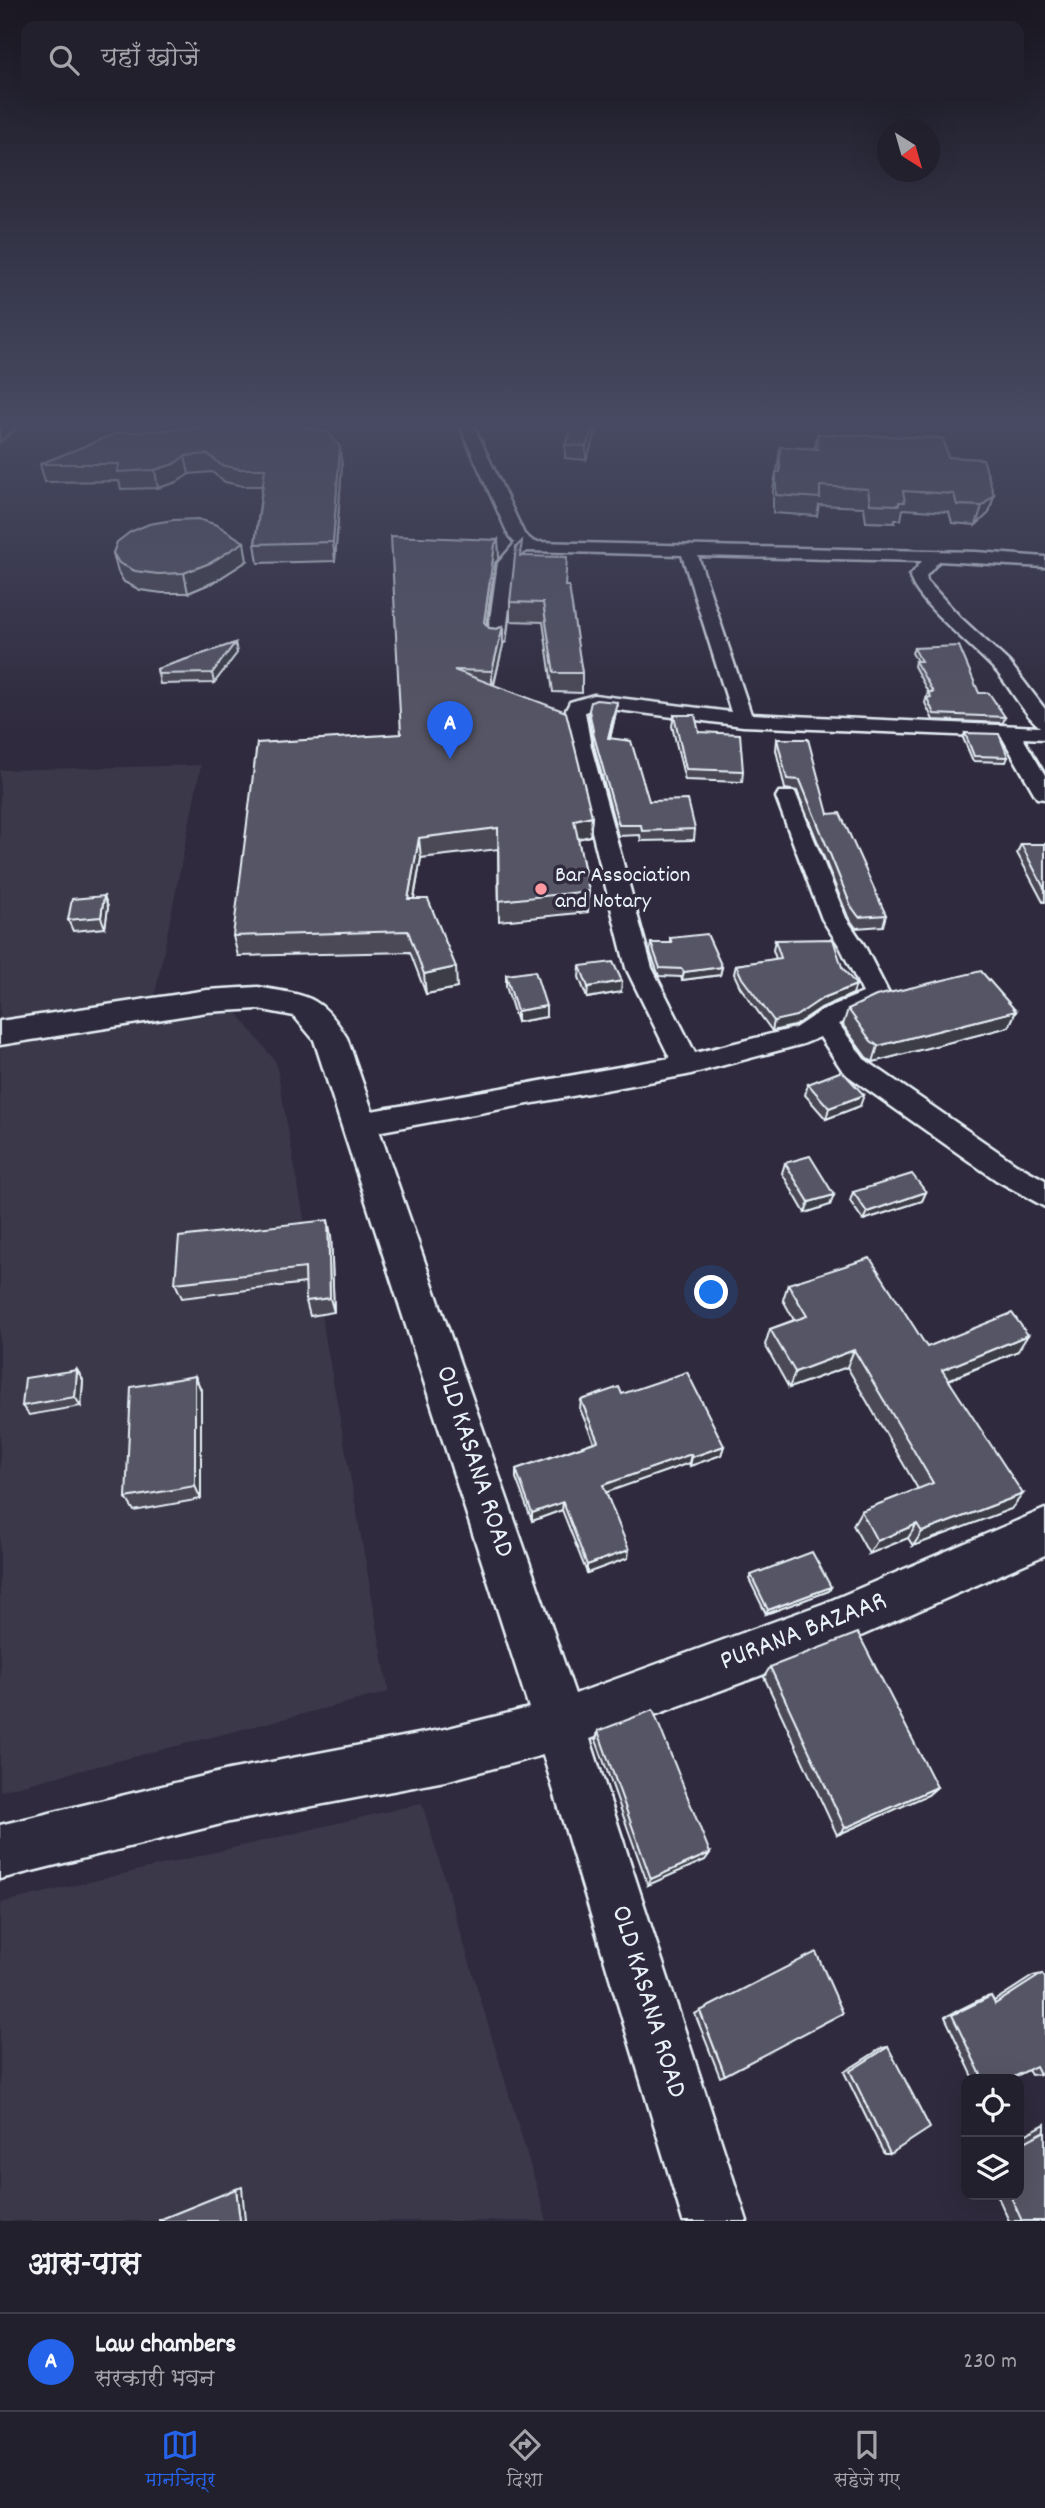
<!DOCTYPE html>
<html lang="hi">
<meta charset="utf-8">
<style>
:root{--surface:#23202e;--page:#2f2d3a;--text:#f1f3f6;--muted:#a3a3aa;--line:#403e4a;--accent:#2563eb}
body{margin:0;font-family:Dekko,"Playpen Sans Deva",sans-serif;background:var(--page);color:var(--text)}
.controls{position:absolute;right:21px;bottom:21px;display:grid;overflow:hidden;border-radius:14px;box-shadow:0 7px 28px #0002}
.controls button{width:63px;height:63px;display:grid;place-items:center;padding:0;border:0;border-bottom:2px solid var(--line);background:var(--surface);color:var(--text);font:35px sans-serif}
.compass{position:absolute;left:877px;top:119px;width:63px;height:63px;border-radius:50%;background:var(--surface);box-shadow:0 7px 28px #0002;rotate:143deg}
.you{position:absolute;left:712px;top:1293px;width:24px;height:24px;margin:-18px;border:5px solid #fff;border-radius:50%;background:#1a73e8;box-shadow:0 0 0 10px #1a73e833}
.badge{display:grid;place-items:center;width:46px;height:46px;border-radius:50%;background:var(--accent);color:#fff;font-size:23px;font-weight:700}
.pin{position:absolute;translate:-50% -58px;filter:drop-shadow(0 2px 4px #0008)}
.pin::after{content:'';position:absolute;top:37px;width:24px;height:21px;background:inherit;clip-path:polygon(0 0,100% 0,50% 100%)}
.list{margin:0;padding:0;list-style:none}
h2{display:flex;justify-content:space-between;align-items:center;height:91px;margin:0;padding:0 28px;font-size:30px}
h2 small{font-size:23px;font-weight:400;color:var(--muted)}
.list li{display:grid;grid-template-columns:46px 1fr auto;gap:21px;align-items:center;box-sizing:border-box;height:98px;padding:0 28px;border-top:2px solid var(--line)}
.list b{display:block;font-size:26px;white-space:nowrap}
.list p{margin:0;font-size:23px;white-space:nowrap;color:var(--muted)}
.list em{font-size:23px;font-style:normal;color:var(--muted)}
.icon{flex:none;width:38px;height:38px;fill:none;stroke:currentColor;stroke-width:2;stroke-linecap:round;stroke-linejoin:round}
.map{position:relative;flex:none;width:1045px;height:2221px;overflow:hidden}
.search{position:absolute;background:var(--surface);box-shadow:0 7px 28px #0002;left:21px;right:21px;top:21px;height:77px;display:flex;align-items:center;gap:18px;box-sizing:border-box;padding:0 24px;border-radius:14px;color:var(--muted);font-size:26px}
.sheet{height:189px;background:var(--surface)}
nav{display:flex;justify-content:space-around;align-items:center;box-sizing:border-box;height:98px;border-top:2px solid var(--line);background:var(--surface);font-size:19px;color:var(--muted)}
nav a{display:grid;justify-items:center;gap:4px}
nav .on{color:var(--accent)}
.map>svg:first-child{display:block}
.built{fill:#3b3749}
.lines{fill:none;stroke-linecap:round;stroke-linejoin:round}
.minor-casing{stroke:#e8f1f8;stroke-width:5}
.tertiary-casing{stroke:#e8f1f8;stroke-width:5}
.minor{fill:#2f2a3d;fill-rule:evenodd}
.tertiary{fill:#2f2a3d;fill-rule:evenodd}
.wall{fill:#4b4957;stroke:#e8f1f8;stroke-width:2}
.shaded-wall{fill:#3d3c47;stroke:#e8f1f8;stroke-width:2}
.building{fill:#575565;stroke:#e8f1f8;stroke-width:2}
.poi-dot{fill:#ff9aa2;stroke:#2f2a3d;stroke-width:2.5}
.labels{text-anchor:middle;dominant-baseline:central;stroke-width:7;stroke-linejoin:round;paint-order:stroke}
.poi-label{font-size:23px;fill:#e8f1f8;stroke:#2f2a3d;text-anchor:start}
.near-street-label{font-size:28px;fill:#e8f1f8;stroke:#2f2a3d}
</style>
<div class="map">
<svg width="1045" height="2221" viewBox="0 0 1045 2221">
<rect width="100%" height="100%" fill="#2f2a3d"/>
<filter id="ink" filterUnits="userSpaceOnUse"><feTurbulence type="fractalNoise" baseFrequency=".0143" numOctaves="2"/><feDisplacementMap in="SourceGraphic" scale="14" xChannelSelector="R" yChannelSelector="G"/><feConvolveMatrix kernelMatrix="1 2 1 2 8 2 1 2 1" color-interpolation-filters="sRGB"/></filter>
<g filter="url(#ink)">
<g class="built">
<polygon points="201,765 151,1015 235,1010 276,1062 389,1692 0,1791 0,770"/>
<polygon points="422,1803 547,2221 0,2221 0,1903"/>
</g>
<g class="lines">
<defs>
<path id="minor" d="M458,422H472L524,534L534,542L976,552L1045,557V567L939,561L926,576L927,581L960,617L1009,662L1045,709V739L1023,738L1045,775V799L1037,798L1034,793L1002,737L743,726L595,707L585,712L591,747L652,968L695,1053L795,1028L822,1010L863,993L840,947L822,919L776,797L779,792H795L846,918L864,945L889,994L882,1005L839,1024L864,1059L1016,1164L1045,1180V1207L996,1180L844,1073L820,1037L803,1044L687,1075L360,1135L350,1132L346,1124L350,1116L360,1113L670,1058L626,968L571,747L565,712L570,702L594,695L731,712L682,555L526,551L514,564L505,641L496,646L490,645L487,641L498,563L515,543L509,536ZM698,556L922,561L910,576C914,601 978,650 997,672C1011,689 1023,713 1040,727L751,714Z"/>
<path id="tertiary" d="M258,987C306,996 320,993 347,1038L575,1694L825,1603L1045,1509V1555L829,1650L590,1739L747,2221H683L543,1755L445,1781L229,1822L0,1879V1825L229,1770L445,1729L529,1708L314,1040L294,1016L258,1009L207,1012L0,1045V1021L207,990Z"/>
</defs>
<use href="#minor" class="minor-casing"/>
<use href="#tertiary" class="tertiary-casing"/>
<use href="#minor" class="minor"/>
<use href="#tertiary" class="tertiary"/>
</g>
<g class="wall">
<polygon points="575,422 598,422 598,428 586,460 565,458 565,445"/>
<polygon points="117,433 342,465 335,561 258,563 255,544 262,486 243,486 225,482 212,472 189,474 177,482 158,488 121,489 119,481 45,482 40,464"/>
<polygon points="817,434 948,457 994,495 989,513 976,525 952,523 949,512 903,509 901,520 895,520 895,523 866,522 864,507 819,505 817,516 773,513 773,490 776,472 777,472 780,447 815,448"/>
<polygon points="498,540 499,558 495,563 487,625 489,628 497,629 503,626 503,645 494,685 592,816 590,836 578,839 589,891 588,912 499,921 498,849 421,858 414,899 457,988 426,994 410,952 238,956 233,936 401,734"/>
<polygon points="113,553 247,561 214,582 188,593 162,593 140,590 124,582 118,572"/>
<polygon points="522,556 566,586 582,673 582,693 553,692 543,622 510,621 510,602"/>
<polygon points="235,643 237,653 214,683 160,684 157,669"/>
<polygon points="914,648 979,693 1005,717 1003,723 933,720 925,703 928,692 914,666 915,661 917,661 912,653"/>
<polygon points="617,702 616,712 610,738 649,801 695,829 694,840 641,841 640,835 618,836 594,746 589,720 589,710"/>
<polygon points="674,715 699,732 743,771 742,782 685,780 672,726"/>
<polygon points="965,733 1008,757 1006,762 973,761 963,738"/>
<polygon points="777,739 828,814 886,915 883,926 856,928 848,917 797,791 785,789 776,750"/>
<polygon points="1021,844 1045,844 1045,902 1043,902 1017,853"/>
<polygon points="104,896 108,907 105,928 73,931 68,920"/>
<polygon points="670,938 722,967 720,975 682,980 681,977 659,976 650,951 651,943 670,943"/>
<polygon points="775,940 842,967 853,994 821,1008 794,1026 772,1031 740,987 734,974 736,965 776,959 773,950"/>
<polygon points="580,966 621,992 587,998 579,977"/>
<polygon points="506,975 546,1017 517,1022 506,986"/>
<polygon points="848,1009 1016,1011 1009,1027 873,1062 866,1057 843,1025"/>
<polygon points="808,1084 860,1106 826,1119 805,1095"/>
<polygon points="785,1163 834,1195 830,1205 805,1213 782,1173"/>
<polygon points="853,1192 926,1192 922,1201 863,1220 850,1201"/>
<polygon points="331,1235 334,1312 310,1316 306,1301 306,1283 182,1298 175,1283"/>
<polygon points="788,1284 927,1347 1018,1351 949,1380 1011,1509 913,1546 908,1538 869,1554 853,1525 861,1511 918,1489 847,1367 789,1388 765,1345 770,1329 794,1320 783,1300"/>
<polygon points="77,1370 83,1380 81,1406 29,1415 22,1406"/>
<polygon points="195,1376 201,1390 201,1499 134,1511 126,1498"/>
<polygon points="622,1394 724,1446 721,1455 690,1466 689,1463 606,1492 628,1558 587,1573 562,1510 532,1521 516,1478 516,1469 594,1442 580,1409 581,1400"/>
<polygon points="751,1575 831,1587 829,1591 766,1614 749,1579"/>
<polygon points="770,1667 937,1787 928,1795 837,1835 764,1677"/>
<polygon points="598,1731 710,1853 705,1860 648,1885 596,1740"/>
<polygon points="1042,1974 1040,2074 1031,2075 1028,2070 1010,2079 974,2079 945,2017 983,1998 991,1996 994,2001 1033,1976"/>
<polygon points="700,2011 725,2075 720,2077 695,2014"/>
<polygon points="888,2047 890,2154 884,2154 844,2072 882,2048"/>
<polygon points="1045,2124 1045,2221 1009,2221 997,2195 1019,2195 1019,2138"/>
</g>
<g class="shaded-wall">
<polygon points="0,422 24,422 0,442"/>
<polygon points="596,422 598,422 598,428 586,460 586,446"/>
<polygon points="340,447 342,465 335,561 333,542"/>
<polygon points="185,456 189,474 177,482 158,488 155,470"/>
<polygon points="994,495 989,513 976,525 982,506"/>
<polygon points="498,540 499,558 495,563 484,641 484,622 495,544"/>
<polygon points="244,542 247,561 214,582 188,593 184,573"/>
<polygon points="503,626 503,645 492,691 492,671"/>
<polygon points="235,643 237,653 214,683 212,673"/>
<polygon points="617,702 616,712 608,748 608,738"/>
<polygon points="592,816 590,836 573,840 574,820"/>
<polygon points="419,838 421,858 410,920 408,899"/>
<polygon points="104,896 108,907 105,928 101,917"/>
<polygon points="456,967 457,988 426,994 424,974"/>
<polygon points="722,967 720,975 682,980 684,972"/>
<polygon points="622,981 621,992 587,998 588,987"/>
<polygon points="856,985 853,994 821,1008 794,1026 772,1031 774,1021 823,998"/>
<polygon points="546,1006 546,1017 517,1022 517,1011"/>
<polygon points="1016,1011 1009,1027 873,1062 878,1046"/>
<polygon points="864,1095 860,1106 826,1119 829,1108"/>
<polygon points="926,1192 922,1201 863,1220 867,1212"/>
<polygon points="834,1195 830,1205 805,1213 809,1202"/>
<polygon points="328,1220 331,1235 334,1312 330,1298"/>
<polygon points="1028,1335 1018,1351 933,1386 942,1370"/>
<polygon points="854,1350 847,1367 789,1388 795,1372"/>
<polygon points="77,1370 83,1380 81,1406 75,1397"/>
<polygon points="195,1376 201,1390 201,1499 195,1486"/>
<polygon points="724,1446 721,1455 690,1466 692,1457"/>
<polygon points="691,1454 689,1463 602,1494 603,1485"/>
<polygon points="1023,1494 1011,1509 913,1546 922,1532"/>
<polygon points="563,1502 562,1510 532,1521 532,1513"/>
<polygon points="917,1524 908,1538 869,1554 877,1541"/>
<polygon points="629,1550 628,1558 587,1573 587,1565"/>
<polygon points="831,1587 829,1591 766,1614 768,1610"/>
<polygon points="937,1787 928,1795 837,1835 845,1828"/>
<polygon points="710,1853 705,1860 648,1885 651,1879"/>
<polygon points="242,2187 245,2221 240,2221 236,2189"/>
</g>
<g class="building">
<polygon points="575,422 596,422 586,446 565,445"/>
<polygon points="288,423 329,433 340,447 333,542 255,544 265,469 240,469 221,465 208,454 185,456 174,464 155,470 117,472 119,464 40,464 117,433"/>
<polygon points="817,434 943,438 948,457 983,459 994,495 982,506 957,505 954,494 903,491 905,502 899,502 899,505 870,504 868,489 820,486 820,498 776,495 776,472 780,472 780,447 818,449"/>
<polygon points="198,519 217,525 244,542 210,563 184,573 158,574 135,571 119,563 113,553 117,542 130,532 149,524 173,520"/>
<polygon points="391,536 498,540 495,544 484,622 489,628 497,629 503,626 492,671 454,670 566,712 592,816 574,820 589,891 499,901 498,828 419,838 408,899 428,899 456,967 424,974 408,931 233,936 257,743 401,734"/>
<polygon points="522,541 520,556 567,557 565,586 569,586 582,673 554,673 543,603 510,602 516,547"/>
<polygon points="235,643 212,673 158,674 157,669"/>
<polygon points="959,646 979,693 989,693 1005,717 934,714 927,698 931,697 928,692 933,692 915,661 921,661 914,648"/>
<polygon points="596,700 617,702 608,738 631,741 649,801 688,800 695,829 642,831 641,825 619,825 594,736 589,710 591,702"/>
<polygon points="674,715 695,715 699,732 740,734 743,771 686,769"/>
<polygon points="965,733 999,734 1008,757 974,756"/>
<polygon points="777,739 808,739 828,814 840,813 886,915 859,917 851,906 800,780 787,779"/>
<polygon points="1021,844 1045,844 1045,890"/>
<polygon points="104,896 101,917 68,920 72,899"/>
<polygon points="707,934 722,967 684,972 682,969 660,968 651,943 672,943 670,938"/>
<polygon points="833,939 842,967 856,985 823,998 796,1016 774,1021 742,978 736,965 781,958 775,940"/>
<polygon points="613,962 622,981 588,987 580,966"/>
<polygon points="535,971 546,1006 517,1011 506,975"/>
<polygon points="981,971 1016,1011 878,1046 871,1041 848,1009 876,996"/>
<polygon points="842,1071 864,1095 829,1108 808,1084"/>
<polygon points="810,1156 834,1195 809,1202 785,1163"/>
<polygon points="912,1174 926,1192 867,1212 853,1192"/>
<polygon points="328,1220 330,1298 306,1301 305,1268 175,1283 179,1237"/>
<polygon points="870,1258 927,1347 1012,1313 1028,1335 942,1370 1023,1494 922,1532 917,1524 877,1541 861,1511 933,1483 854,1350 795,1372 770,1329 807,1316 788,1284"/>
<polygon points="77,1370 75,1397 22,1406 25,1378"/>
<polygon points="687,1372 724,1446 692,1457 691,1454 603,1485 629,1550 587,1565 563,1502 532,1513 516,1469 598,1441 581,1400 619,1387 622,1394"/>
<polygon points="195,1376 195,1486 126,1498 131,1387"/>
<polygon points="812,1552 831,1587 768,1610 751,1575"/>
<polygon points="858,1633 937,1787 845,1828 770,1667"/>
<polygon points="653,1710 710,1853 651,1879 598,1731"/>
<polygon points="816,1952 843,2013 725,2075 700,2011"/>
<polygon points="1042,1974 1045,1978 1045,2071 1040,2074 1036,2066 1010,2079 983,2079 952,2015 991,1996 995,2004"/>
<polygon points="888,2047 930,2128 890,2154 850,2071"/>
<polygon points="1045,2131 1045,2221 1022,2221 1010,2195 1019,2195 1019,2145"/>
<polygon points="236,2189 240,2221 159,2221 159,2220"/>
</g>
</g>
<linearGradient id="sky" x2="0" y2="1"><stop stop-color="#1a1722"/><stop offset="0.58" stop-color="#474a62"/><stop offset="1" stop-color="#474a62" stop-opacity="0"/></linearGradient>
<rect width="1045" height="733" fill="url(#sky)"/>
<circle class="poi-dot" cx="541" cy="889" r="7"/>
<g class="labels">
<g class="poi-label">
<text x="555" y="876">Bar Association<tspan x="555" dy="26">and Notary</tspan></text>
</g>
<g class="near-street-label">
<text transform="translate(473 1462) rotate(72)">OLD KASANA ROAD</text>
<text transform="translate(804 1633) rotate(-21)">PURANA BAZAAR</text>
<text transform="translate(647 2002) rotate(73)">OLD KASANA ROAD</text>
</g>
</g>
</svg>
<div class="controls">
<button><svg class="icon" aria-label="locate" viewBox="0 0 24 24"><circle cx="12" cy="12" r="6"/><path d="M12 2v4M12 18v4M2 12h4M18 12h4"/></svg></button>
<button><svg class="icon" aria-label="layers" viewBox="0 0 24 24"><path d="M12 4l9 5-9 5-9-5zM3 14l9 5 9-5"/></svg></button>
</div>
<svg class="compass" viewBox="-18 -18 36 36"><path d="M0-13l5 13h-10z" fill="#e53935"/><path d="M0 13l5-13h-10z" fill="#a3a3aa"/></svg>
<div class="you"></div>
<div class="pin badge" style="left:450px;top:759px">A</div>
<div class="search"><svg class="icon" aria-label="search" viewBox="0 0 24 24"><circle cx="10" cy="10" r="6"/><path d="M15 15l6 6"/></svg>यहाँ खोजें</div>
</div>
<section class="sheet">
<h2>आस-पास<small></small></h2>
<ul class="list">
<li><span class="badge">A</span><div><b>Law chambers</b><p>सरकारी भवन</p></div><em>230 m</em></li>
</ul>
</section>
<nav>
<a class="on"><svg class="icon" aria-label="map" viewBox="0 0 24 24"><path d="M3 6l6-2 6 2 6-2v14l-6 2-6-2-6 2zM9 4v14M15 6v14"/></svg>मानचित्र</a>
<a><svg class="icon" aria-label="directions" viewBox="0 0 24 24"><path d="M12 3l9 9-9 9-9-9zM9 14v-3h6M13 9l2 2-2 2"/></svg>दिशा</a>
<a><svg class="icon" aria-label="saved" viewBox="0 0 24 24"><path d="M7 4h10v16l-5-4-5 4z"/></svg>सहेजे गए</a>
</nav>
